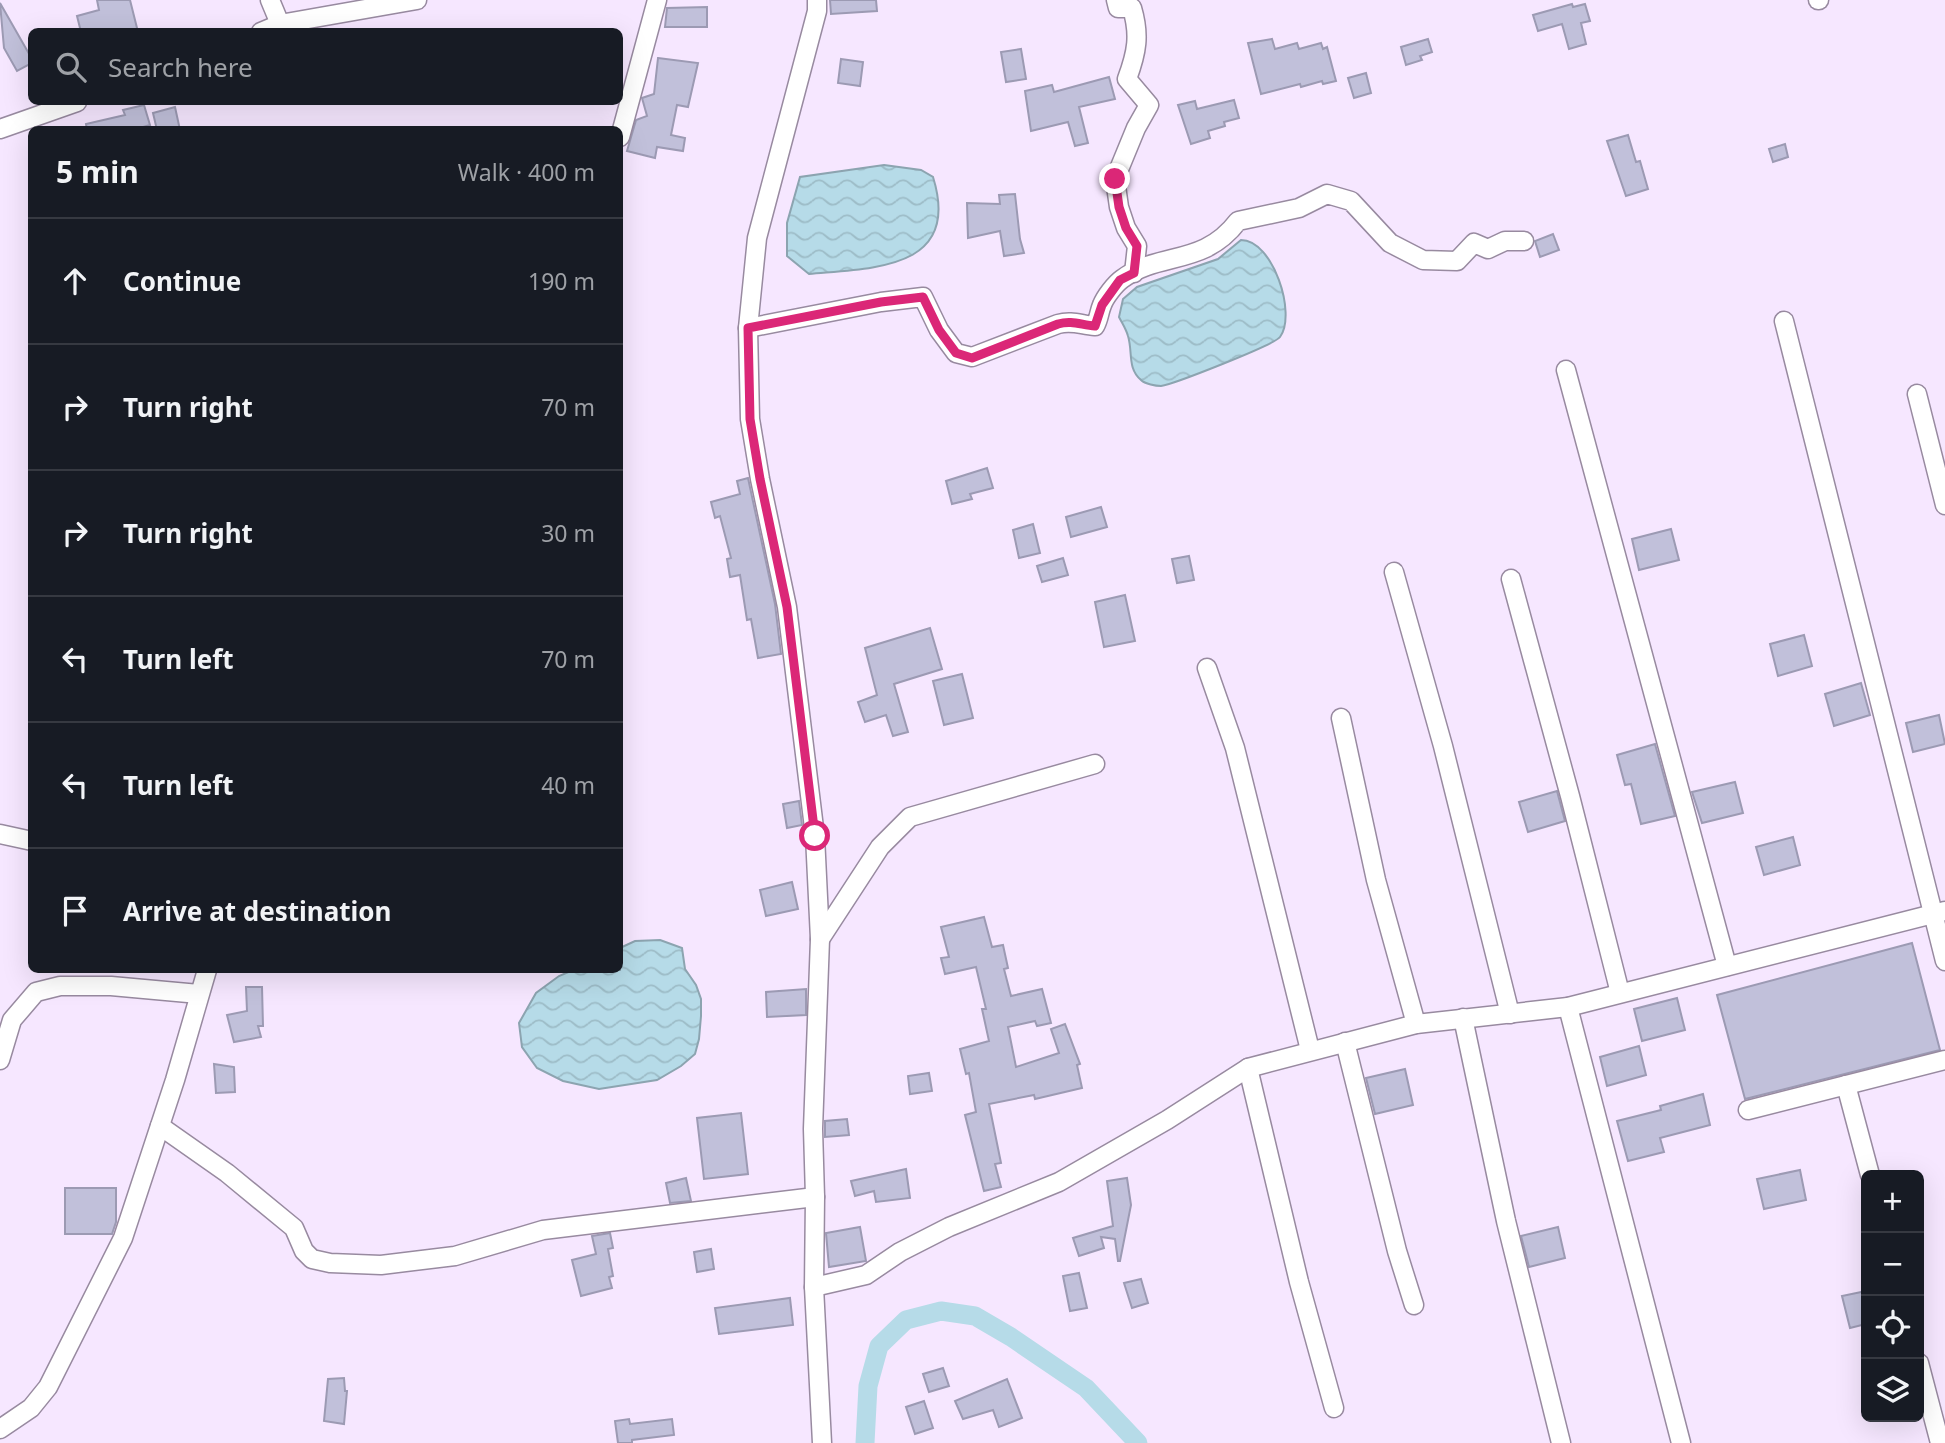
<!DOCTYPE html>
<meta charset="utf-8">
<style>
:root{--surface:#171b24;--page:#20242c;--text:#f1f3f6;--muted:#9ea1a6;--line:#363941}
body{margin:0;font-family:"Noto Sans",sans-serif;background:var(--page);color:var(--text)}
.controls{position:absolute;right:21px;bottom:21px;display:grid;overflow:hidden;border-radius:10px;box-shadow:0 7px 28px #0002}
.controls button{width:63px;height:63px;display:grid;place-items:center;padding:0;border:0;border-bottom:2px solid var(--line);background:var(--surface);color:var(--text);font:35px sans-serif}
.stop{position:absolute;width:21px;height:21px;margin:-16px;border:5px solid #db2777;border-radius:50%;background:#fff}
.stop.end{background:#db2777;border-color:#fff;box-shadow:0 2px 7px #0008}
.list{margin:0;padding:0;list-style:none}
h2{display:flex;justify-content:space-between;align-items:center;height:91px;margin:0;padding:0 28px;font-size:30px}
h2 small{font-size:23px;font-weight:400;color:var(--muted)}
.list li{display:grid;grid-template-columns:46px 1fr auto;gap:21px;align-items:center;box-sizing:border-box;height:126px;padding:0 28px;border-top:2px solid var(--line)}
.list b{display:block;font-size:26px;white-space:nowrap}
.list em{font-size:23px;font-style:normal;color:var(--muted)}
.icon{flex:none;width:38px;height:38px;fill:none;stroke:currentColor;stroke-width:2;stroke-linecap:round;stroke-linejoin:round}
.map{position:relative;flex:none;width:1945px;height:1443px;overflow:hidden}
.search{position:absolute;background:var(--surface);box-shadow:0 7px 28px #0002;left:28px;top:28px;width:595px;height:77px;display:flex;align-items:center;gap:18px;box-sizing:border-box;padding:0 24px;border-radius:10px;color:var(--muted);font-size:26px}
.panel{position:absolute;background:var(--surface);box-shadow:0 7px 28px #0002;left:28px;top:126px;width:595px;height:847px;border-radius:10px}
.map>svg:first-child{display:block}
.water{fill:url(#water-waves);stroke:#8ca4b0;stroke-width:2}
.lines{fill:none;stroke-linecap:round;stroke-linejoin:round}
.canal{stroke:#b6dbe8;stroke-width:19}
.building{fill:#c1c0da;stroke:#9c9ab3;stroke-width:2}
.street-casing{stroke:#988aa0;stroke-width:21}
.street{stroke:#fff;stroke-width:18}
.route{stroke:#db2777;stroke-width:9}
</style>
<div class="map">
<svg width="1945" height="1443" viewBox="0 0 1945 1443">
<defs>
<pattern id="water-waves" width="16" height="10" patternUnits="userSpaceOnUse" patternTransform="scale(1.75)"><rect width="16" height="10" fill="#b6dbe8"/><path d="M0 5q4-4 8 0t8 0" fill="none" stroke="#9dbcc7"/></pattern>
</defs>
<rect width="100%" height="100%" fill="#f6e7ff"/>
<g class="water">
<path d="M884,165L921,170L933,177C962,270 873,268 809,274L787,256V223L800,177Z"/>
<path d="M1241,240C1273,240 1297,314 1280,337C1274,345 1174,384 1161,386C1156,386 1145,384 1141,380C1127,368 1133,352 1128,336C1126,329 1122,323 1119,317L1123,299L1137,287L1218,259Z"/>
<polygon points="660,940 682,948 685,969 696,985 701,999 701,1016 699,1039 695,1054 681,1066 657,1080 599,1089 563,1081 537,1068 522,1047 519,1023 536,993 559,976 573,970 620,970 620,948 635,941"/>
</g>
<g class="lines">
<polyline class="canal" points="865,1443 868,1386 879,1346 906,1320 941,1311 975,1316 1011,1337 1086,1388 1138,1443"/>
</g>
<g class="building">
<polygon points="97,0 130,0 138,32 81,32 77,16 99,10"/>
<polygon points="830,0 876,0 877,11 831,14"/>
<polygon points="0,3 32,59 32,63 17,71 4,48"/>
<polygon points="1572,4 1573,7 1585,4 1590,21 1581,23 1586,44 1569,49 1562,24 1538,31 1533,15"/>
<polygon points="707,7 707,27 665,27 667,8"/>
<polygon points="1272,39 1275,49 1297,43 1299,49 1321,43 1323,49 1327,47 1336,81 1323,84 1322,81 1301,87 1300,84 1261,94 1248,43"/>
<polygon points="1428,39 1432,52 1420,56 1422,60 1406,65 1401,47"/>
<polygon points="1021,49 1026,79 1006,82 1001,52"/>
<polygon points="658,58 698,63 688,107 677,105 671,135 685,138 683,151 657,147 655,158 627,151 636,120 647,116 642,98 654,94"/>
<polygon points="841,59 863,62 860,86 838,83"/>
<polygon points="1366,73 1371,93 1354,98 1348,78"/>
<polygon points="1109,77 1115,99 1079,107 1088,143 1075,146 1068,122 1031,131 1025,91 1052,85 1054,92"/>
<polygon points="1234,100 1239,118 1224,122 1225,126 1208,131 1210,138 1191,144 1178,105 1195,101 1197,109"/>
<polygon points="144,105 150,125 133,130 87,130 86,124 125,115 123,110"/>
<polygon points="175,107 180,130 157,130 153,113"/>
<polygon points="1628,135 1636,162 1640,161 1648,189 1626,196 1607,141"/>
<polygon points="1785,144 1788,157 1773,162 1769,149"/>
<polygon points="1015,194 1020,239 1024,253 1004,256 1000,231 968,238 967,203 1000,204 999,195"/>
<polygon points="1553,234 1559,250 1540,257 1535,241"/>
<polygon points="987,468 993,488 970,494 972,499 952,504 946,481"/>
<polygon points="748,478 775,604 781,654 758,658 751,619 747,620 740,575 730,577 727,559 731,558 720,516 715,518 711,502 740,494 737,481"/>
<polygon points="1101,507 1107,527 1071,537 1066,517"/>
<polygon points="1033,524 1040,553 1019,558 1013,530"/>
<polygon points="1671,529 1679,560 1639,570 1632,539"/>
<polygon points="1189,556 1194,580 1177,583 1172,559"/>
<polygon points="1063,558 1068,575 1042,582 1037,566"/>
<polygon points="1125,595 1135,641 1104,647 1095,602"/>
<polygon points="930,628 942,669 894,684 908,732 893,736 886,715 865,722 858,702 877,695 865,648"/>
<polygon points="1804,635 1812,666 1778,676 1770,644"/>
<polygon points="962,674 973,718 944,725 933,681"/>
<polygon points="1861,683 1870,715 1834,726 1825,694"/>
<polygon points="1939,715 1945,744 1913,752 1906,723"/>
<polygon points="1655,744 1675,816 1641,824 1631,784 1625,785 1617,755"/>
<polygon points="1735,782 1743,813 1702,823 1692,792"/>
<polygon points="1557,791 1565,821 1528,832 1519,802"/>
<polygon points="799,801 802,825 787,828 783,804"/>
<polygon points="1793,837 1800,865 1764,875 1756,847"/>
<polygon points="792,882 798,909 766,916 760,890"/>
<polygon points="984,917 992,947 1003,945 1008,968 1004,969 1011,996 1042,989 1051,1023 1037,1026 1035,1021 1008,1027 1016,1067 1059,1053 1051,1029 1065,1024 1080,1064 1077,1065 1082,1088 1035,1099 1034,1095 989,1104 1001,1163 995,1164 1001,1187 984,1191 965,1115 976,1112 969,1073 966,1074 960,1049 989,1041 982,1009 986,1009 976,967 945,974 941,958 949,957 941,927"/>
<polygon points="1912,943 1940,1050 1745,1099 1717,995"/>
<polygon points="246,987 262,987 263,1026 258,1026 261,1037 234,1042 227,1015 247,1011"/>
<polygon points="806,989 806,1015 767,1017 766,992"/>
<polygon points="1677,998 1685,1030 1642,1041 1634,1009"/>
<polygon points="1639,1046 1646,1075 1607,1086 1600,1057"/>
<polygon points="214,1064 234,1067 235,1092 216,1093"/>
<polygon points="1405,1069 1413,1105 1375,1114 1366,1078"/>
<polygon points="929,1073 932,1091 910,1094 908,1076"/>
<polygon points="1703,1094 1710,1125 1660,1138 1664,1152 1628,1161 1617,1121 1661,1110 1660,1106"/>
<polygon points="741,1113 748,1174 704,1179 697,1118"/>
<polygon points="847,1119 849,1135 825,1137 825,1121"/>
<polygon points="906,1169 910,1198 876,1202 874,1191 855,1196 851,1181"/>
<polygon points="1800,1170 1806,1200 1764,1209 1757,1179"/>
<polygon points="686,1178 691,1201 670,1203 666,1183"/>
<polygon points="1127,1178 1131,1205 1120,1261 1118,1261 1115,1239 1101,1237 1104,1248 1079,1256 1073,1238 1113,1226 1107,1181"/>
<polygon points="65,1188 116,1188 116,1222 112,1234 65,1234"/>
<polygon points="860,1227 866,1261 829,1267 826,1233"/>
<polygon points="1558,1227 1565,1258 1529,1267 1521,1236"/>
<polygon points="610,1233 613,1248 608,1249 613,1276 609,1277 612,1288 581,1296 572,1260 596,1254 592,1236"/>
<polygon points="711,1249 714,1269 697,1272 694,1252"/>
<polygon points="1079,1273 1087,1308 1070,1311 1063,1276"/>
<polygon points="1141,1279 1148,1303 1132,1308 1124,1283"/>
<polygon points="1866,1291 1866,1324 1850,1328 1842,1296"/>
<polygon points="790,1298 793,1325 719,1334 715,1308"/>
<polygon points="943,1368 949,1386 929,1392 923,1374"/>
<polygon points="344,1378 345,1391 347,1391 344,1424 324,1421 328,1379"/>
<polygon points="1007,1379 1022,1418 999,1427 993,1410 963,1419 955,1401"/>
<polygon points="924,1401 933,1428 915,1434 906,1407"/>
<polygon points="629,1419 630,1424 672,1419 674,1435 632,1440 632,1443 618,1443 615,1421"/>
</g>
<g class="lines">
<defs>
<g id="street">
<polyline points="270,0 280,24"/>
<polyline points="817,0 817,11 757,238 748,328 750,419 760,479 787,607 815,836 820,939 813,1129 815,1197 814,1287 822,1443"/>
<path d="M1116,0L1118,8H1132C1140,35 1137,52 1127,79L1149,105L1136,128L1115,179L1119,207L1126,228L1137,246L1134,273"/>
<polyline points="1818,0 1819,0"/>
<polyline points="261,32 280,24 417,0"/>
<polyline points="0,129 77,102"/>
<polyline points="620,137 657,0"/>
<polyline points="1784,321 1945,961"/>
<path d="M748,328L881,302L923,297L939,330L956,353L972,357L1058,324C1072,320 1081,325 1095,326C1099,319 1099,312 1102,305C1105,297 1115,284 1122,279C1160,251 1203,267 1238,221L1299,208L1327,194L1351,201L1390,243L1423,260L1457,261L1474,243L1488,249L1505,241H1524"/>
<polyline points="1566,370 1727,966"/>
<polyline points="1917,394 1945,505"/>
<polyline points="1394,572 1443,746 1510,1014"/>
<polyline points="1511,579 1570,796 1620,993"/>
<polyline points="1207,668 1235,748 1310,1050"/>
<polyline points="1341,718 1376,880 1416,1024"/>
<polyline points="0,834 32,841"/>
<polyline points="820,939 880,847 910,817 1095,764"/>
<polyline points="1568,1007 1681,1443"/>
<polyline points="1463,1018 1506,1221 1561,1443"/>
<polyline points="1345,1042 1397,1251 1414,1305"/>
<polyline points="0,1060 12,1020 36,992 60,986 111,986 199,994"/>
<polyline points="1248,1068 1299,1282 1334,1408"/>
<polyline points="1846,1085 1870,1175"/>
<polyline points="1748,1110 1945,1060"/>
<polyline points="160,1126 227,1173 294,1228 304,1251 312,1259 330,1263 381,1265 455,1256 543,1230 815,1197"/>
<polyline points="814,1287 866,1275 900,1252 949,1227 1059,1182 1167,1120 1248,1068 1416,1024 1568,1007 1945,911"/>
<polyline points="1919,1363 1940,1443"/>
<polyline points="0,1429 31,1408 48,1387 123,1238 175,1080 207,970"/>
</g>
</defs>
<use href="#street" class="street-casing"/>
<use href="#street" class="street"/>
</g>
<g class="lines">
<path class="route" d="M815,836L787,607L760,479L750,419L748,328L881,302L923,297L939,330L956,353L972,358L1058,324C1072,320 1081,325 1095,326L1102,305L1120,280L1134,273L1137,246L1126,228L1119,207L1115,179"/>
</g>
</svg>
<div class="controls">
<button>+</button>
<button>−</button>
<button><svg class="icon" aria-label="locate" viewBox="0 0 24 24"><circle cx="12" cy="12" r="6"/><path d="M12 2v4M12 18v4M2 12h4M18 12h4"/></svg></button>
<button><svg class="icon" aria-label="layers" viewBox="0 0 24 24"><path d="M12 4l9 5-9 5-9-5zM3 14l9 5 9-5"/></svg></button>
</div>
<div class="stop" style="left:815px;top:836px"></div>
<div class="stop end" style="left:1115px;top:179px"></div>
<div class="search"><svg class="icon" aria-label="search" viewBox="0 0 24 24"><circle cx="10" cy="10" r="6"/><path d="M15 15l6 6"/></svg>Search here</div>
<section class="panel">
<h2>5 min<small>Walk · 400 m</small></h2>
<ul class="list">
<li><svg class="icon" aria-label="ahead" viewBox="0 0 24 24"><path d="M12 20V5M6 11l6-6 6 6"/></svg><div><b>Continue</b></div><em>190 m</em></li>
<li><svg class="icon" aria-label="right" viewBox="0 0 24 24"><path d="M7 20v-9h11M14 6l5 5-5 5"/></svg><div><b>Turn right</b></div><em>70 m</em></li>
<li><svg class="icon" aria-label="right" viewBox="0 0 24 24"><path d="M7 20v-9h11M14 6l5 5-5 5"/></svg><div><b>Turn right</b></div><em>30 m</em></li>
<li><svg class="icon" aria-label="left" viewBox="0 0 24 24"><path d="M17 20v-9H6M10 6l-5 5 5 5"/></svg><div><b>Turn left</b></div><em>70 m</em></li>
<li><svg class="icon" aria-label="left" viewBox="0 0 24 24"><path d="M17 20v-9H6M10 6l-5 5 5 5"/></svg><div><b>Turn left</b></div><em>40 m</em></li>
<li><svg class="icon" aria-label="arrive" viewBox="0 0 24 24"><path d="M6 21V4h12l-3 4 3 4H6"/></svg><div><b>Arrive at destination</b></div></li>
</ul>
</section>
</div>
